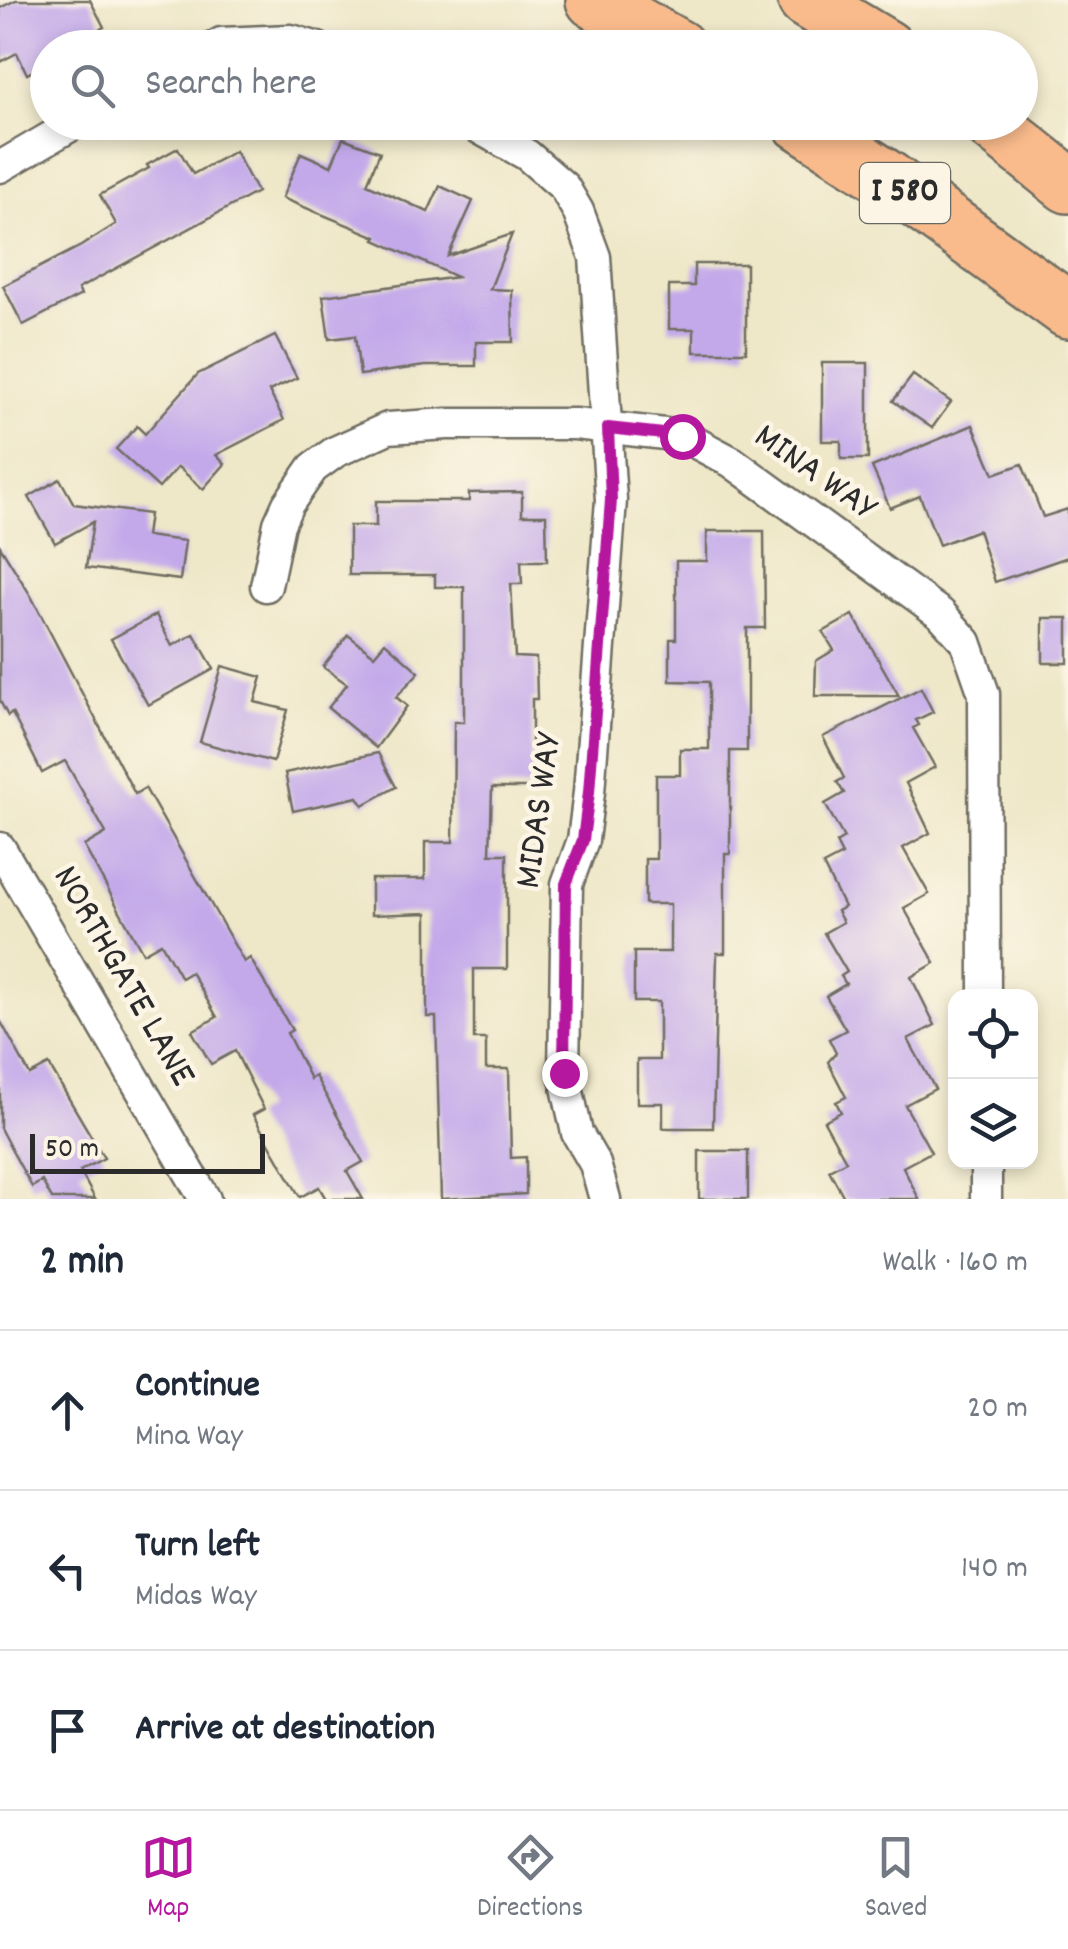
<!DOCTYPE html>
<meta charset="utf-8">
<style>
:root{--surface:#fff;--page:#f6f6f7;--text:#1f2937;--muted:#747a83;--line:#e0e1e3;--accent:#b5179e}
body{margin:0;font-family:Dekko,sans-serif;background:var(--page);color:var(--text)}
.controls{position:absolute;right:30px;bottom:30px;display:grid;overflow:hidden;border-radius:20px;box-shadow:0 5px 15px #0003}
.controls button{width:90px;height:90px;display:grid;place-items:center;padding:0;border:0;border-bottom:2px solid var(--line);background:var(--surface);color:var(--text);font:50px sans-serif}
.scale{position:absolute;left:30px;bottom:25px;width:235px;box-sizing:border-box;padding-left:10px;border:5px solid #2b2b2b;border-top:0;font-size:28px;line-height:35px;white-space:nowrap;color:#2b2b2b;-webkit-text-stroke:8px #fcf5e5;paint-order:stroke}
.stop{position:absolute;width:30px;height:30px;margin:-22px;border:8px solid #b5179e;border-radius:50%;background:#fff}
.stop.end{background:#b5179e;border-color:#fff;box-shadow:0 2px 10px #0008}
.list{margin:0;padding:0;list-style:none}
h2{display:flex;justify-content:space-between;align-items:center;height:130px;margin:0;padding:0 40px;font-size:42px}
h2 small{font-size:32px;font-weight:400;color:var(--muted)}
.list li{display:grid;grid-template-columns:65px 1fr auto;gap:30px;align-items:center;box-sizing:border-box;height:160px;padding:0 40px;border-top:2px solid var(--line)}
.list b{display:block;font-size:38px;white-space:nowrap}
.list p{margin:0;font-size:32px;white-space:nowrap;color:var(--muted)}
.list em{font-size:32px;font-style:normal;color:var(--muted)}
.icon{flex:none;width:55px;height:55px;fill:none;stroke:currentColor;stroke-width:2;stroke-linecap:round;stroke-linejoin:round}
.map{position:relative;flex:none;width:1068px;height:1199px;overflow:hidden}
.search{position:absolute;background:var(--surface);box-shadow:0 5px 15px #0003;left:30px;right:30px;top:30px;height:110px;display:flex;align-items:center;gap:25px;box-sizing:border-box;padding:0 35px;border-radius:55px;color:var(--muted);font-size:38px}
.sheet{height:610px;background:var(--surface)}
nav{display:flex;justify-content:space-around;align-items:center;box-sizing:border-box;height:140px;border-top:2px solid var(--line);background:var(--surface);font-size:28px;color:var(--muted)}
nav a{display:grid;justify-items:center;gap:5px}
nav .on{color:var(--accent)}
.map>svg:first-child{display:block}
.building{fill:#c3a9ea}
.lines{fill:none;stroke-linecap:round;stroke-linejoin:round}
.street-casing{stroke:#6f6d62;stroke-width:35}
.highway-casing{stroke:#6f6d62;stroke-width:60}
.street{stroke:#fff;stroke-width:30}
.highway{stroke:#fabb8c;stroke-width:55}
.route{stroke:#b5179e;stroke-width:12}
.labels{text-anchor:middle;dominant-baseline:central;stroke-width:9;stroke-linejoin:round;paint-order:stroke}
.shield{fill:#fcf5e5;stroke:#6a6863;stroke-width:2.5}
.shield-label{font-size:35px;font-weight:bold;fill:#2b2b2b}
.street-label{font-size:38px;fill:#2b2b2b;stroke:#fcf5e5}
</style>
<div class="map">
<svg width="1068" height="1199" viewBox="0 0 1068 1199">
<rect width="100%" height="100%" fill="#fcf5e5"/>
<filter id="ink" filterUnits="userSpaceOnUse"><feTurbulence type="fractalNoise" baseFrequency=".01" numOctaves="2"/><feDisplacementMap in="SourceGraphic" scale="20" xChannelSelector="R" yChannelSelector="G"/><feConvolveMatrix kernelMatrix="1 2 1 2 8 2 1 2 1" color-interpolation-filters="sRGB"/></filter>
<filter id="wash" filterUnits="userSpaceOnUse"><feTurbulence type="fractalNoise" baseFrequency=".0048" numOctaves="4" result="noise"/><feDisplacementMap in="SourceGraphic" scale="40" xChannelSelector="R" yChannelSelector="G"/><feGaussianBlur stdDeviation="2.25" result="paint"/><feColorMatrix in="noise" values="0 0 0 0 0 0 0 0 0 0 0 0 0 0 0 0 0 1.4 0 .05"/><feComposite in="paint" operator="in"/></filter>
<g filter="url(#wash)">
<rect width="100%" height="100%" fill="#eee7c8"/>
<g id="blocks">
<g class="building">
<polygon points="16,0 90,0 104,27 67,48 48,48 48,64 27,74 17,53 0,62 0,8"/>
<polygon points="343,138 380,152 367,184 428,212 440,186 473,201 448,256 512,234 490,289 512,290 513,342 476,342 476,366 425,366 360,375 355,336 329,339 323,296 457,277 375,240 377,237 282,198 301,153 331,166"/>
<polygon points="178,148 193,174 235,151 257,192 78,289 81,295 23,325 3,286 81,246 116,224 100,195 149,168 147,165"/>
<polygon points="694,264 746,264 746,352 694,352 694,329 669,329 669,286 694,286"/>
<polygon points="275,336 297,378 269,391 284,420 216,455 225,464 203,489 178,467 159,488 116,449 137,426 145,434 198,374"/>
<polygon points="822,363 868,363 868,459 841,459 841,441 822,441"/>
<polygon points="913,375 951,402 932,428 893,401"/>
<polygon points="973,425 994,474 1022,464 1043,517 1068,509 1068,557 995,582 978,530 939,545 920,496 890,508 872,467"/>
<polygon points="60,479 74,504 149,514 146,536 185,541 180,580 86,568 93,522 55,543 29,497"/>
<polygon points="522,492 522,515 546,515 547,561 521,561 522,584 511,584 515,657 536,658 537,699 532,699 532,788 492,788 490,854 507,854 507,969 474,969 474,1039 486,1039 486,1069 509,1069 511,1158 526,1157 526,1194 441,1199 436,1017 427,1017 427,913 371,915 371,879 425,879 425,842 453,842 454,722 464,722 464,587 435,587 435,575 349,575 349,526 376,526 376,501 469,501 469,493"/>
<polygon points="707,531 764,531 765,628 747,628 747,751 730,751 730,854 725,854 725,953 717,953 713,1128 663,1128 663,1103 637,1103 637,1060 659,1060 659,1002 634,1002 634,952 670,952 670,904 645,904 645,859 656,859 656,775 680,775 680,749 709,749 709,682 670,681 670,639 676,639 676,561 707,561"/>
<polygon points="0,546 31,596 135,794 145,788 244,962 250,958 292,1030 287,1033 310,1079 315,1076 363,1162 347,1171 363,1199 326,1199 319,1187 300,1197 253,1115 264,1109 235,1051 211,1064 192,1031 217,1017 191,972 181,978 161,943 143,953 84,846 106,833 65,761 42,773 12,713 8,716 0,701"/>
<polygon points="156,615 172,646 194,634 214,669 148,705 111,639"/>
<polygon points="853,615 899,696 815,696 816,661 834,650 823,632"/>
<rect x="1043" y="618" width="25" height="45"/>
<polygon points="348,635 374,655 385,642 419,672 396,697 407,706 376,748 328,708 347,684 323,667"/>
<polygon points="222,666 262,677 255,702 288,710 273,762 200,742"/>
<polygon points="921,688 933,712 916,720 919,725 913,728 935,767 906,783 930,833 903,848 929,894 904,908 935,963 911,977 935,1025 908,1039 935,1089 905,1105 931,1152 903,1167 919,1199 845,1199 829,1170 846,1161 824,1121 841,1112 836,1102 846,1097 828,1062 836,1053 829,1039 846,1030 826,996 846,984 841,976 847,972 824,933 843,922 837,911 844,907 823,865 842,855 836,843 844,838 825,804 844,793 837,782 844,778 823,737"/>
<polygon points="378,753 396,787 363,805 358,797 293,811 285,773"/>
<polygon points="0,1020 30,1075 49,1065 104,1158 80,1171 95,1199 52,1199 42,1181 32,1187 12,1151 0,1128"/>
<rect x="699" y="1151" width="49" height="48"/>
</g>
</g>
</g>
<g filter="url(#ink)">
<use href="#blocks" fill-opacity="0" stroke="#6f6d62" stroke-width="2.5"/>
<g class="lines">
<defs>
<g id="street">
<polyline points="213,48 221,43 291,40 318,48"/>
<polyline points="468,122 527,155 564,187 578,211 595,257 611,500 589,792 583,840 567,884 564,1073 577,1133 595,1164 605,1199"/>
<polyline points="0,167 77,122"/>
<polyline points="266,586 279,524 288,504 313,468 335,452 388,428 447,424 575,424 683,436 732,462 941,614 966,642 984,694 985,996"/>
<polyline points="0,848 205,1199"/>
<polyline points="986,1162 986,1199"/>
</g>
<g id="highway">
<polyline points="594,0 678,48"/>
<polyline points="806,0 886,48"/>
<polyline points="800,122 889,180 1068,310"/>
<polyline points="990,122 1068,185"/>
</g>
</defs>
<use href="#street" class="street-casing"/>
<use href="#highway" class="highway-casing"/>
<use href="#street" class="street"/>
<use href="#highway" class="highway"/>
</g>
</g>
<g class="lines" filter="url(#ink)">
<polyline class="route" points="564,1073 566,884 583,840 589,792 611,500 608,428 682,436"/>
</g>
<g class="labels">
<rect class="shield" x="860" y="163" width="90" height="60" rx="8"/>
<g class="shield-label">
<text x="905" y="193">I 580</text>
</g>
<g class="street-label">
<text transform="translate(814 474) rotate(35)">MINA WAY</text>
<text transform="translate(541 811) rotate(-82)">MIDAS WAY</text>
<text transform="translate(122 977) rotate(60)">NORTHGATE LANE</text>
</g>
</g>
</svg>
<div class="controls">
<button><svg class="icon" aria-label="locate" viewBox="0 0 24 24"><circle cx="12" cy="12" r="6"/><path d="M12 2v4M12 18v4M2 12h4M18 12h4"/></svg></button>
<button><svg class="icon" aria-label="layers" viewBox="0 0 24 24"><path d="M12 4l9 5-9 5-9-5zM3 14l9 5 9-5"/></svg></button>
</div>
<div class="scale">50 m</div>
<div class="stop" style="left:682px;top:436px"></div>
<div class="stop end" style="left:564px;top:1073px"></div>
<div class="search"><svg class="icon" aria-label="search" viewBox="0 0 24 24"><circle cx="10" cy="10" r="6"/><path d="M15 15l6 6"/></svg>Search here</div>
</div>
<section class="sheet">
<h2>2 min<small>Walk · 160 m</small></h2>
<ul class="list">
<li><svg class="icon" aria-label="ahead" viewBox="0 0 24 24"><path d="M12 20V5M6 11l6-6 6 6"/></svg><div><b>Continue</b><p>Mina Way</p></div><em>20 m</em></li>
<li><svg class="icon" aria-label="left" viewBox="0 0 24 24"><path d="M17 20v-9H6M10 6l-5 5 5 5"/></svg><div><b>Turn left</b><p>Midas Way</p></div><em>140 m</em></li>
<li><svg class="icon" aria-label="arrive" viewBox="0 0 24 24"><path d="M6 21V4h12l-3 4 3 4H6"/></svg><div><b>Arrive at destination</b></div></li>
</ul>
</section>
<nav>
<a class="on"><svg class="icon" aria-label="map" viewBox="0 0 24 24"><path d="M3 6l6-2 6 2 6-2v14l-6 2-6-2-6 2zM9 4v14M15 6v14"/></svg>Map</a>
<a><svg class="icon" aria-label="directions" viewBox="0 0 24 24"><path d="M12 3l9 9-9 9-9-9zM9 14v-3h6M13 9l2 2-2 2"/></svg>Directions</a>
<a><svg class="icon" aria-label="saved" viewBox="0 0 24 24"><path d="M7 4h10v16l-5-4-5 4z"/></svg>Saved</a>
</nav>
